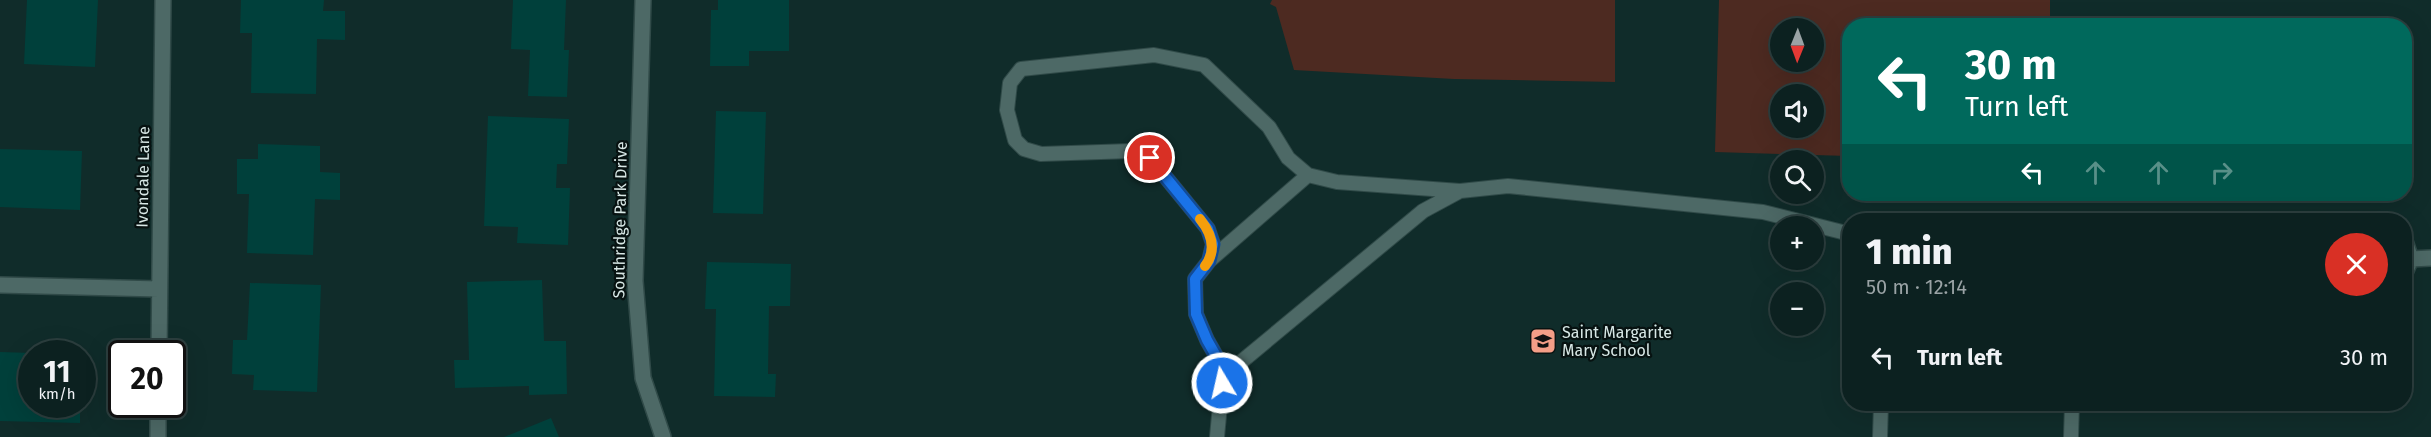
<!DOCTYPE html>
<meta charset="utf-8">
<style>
body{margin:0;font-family:"Fira Sans",sans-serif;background:#152929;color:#f1f3f6;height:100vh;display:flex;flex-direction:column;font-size:22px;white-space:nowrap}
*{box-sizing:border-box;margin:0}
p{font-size:20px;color:#9aa3a5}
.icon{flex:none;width:33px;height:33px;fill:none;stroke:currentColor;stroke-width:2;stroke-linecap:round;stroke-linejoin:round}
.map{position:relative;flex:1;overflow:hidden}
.side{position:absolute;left:1842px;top:213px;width:570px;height:198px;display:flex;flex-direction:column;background:#0c2120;border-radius:24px;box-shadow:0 6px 24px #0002,0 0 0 2px #2c3e3e}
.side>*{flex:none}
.hud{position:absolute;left:1842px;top:18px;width:570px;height:183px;border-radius:24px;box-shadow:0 6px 24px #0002,0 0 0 2px #2c3e3e;background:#00695c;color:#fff;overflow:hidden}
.needle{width:39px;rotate:181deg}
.controls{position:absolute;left:1770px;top:18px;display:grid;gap:12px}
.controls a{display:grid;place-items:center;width:54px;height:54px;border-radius:50%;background:#0c2120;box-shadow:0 6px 24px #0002,0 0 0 2px #2c3e3e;font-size:30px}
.speed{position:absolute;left:18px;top:340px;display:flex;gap:12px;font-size:30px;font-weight:700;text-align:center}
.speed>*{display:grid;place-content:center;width:78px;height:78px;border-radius:50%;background:#0c2120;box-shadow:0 6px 24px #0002,0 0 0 2px #2c3e3e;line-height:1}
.speed small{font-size:15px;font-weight:400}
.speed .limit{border:3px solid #111;border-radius:9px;background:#fff;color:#111}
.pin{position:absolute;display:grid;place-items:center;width:51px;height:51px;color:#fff;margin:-26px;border:3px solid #fff;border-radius:50%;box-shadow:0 2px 6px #0007}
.me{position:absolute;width:66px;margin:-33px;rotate:351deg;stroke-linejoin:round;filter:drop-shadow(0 0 4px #0008)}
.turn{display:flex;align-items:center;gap:21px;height:126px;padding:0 24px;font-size:27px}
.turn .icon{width:78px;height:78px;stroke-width:2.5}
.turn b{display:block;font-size:42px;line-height:51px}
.lanes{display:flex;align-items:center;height:57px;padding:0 24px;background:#0003;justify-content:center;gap:30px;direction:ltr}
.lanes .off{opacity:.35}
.round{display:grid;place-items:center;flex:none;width:63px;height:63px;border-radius:32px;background:#152929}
.head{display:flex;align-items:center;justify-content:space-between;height:102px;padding:0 24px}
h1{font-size:36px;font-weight:800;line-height:45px}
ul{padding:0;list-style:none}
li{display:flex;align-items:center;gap:18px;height:84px;padding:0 24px}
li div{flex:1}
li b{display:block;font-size:22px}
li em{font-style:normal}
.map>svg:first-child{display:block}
.green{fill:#4d2a21;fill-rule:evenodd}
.building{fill:#00403b}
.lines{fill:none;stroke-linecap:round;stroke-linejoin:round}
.lane-casing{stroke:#304a48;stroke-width:16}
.street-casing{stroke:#304a48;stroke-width:18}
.lane{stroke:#4d6966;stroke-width:14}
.street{stroke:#4d6966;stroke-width:15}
.route-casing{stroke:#114b97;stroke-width:15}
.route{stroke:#1a73e8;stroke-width:10}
.slow{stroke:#f59e0b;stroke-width:10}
.labels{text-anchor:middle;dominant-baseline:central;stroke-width:4.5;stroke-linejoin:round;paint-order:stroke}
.street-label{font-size:16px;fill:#d8e8e6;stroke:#071211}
.poi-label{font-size:16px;fill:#d8e8e6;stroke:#071211;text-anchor:start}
</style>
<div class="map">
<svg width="2431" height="437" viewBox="0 0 2431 437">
<rect width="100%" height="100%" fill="#102c2a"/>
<!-- green -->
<path class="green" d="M1272 0H1615V82L1454 79 1294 70 1276 7 1270 4Z
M1719 0H2050V25L1850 26 1849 156 1715 152ZM1780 28H1814V62H1780ZM1780 94H1814V128H1780Z"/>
<!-- building -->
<path class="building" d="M27 0H98L95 67 24 64Z
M241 0H324L323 11H345V40L317 39 316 94 251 93 252 33H240Z
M513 0H566L564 50H569L567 97 528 96 530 50 511 49Z
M718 0H789V51H749V66H710L711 10H718Z
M716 111 766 112 763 214 713 213Z
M488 116 569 119 567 164H557L556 188H570L568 245 517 243 518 227 484 226Z
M258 144 320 146V172L340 173V200L315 199 313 255 247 253 249 194H237V159H258Z
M0 149 82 151 80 210 0 207Z
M707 262 791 264 790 306H769L768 374H776L775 397 714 396 716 309H705Z
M542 280 544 341H566L567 394 529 395V386L455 388 454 360H469L467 282Z
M250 283 321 285 317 392 253 390 254 375 232 374 233 340H247Z
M0 352 32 353V405H80V423L0 421Z
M551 418 559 437H504Z"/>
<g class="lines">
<defs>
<path id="lane" d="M1209 261 1308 175
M1228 377 1207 340 1196 314 1195 279 1209 261 1213 244 1208 229 1150 158 1131 151 1041 154 1024 149 1015 140 1007 110 1010 83 1021 69 1154 55 1204 65 1269 127 1288 158 1308 175 1337 182 1460 191
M1217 437 1222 383 1241 362 1423 211 1460 191 1508 186 1763 212 1850 234
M1880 437 1881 404
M2071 437 2072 404"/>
<path id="street" d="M643 0 635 281 643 378 663 437
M2354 220H2383
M2404 238 2411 259 2404 275
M2411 259 2431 258
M0 285 159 289
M159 354 163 0
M158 437V405"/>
</defs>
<!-- lane casing -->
<use href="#lane" class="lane-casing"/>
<!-- street casing -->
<use href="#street" class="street-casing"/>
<!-- lane -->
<use href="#lane" class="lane"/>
<!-- street -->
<use href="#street" class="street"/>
</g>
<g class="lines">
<defs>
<path id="route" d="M1150 158 1208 229 1213 244 1209 261 1195 279 1196 314 1207 340 1228 377 1222 383"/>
</defs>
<!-- route casing -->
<use href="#route" class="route-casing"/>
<!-- route -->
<use href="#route" class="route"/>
<!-- slow -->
<path class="slow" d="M1200 219C1212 234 1217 250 1205 266"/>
</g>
<!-- icons -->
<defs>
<symbol id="school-square" viewBox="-11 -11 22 22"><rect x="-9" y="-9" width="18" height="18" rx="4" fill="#f49e87" stroke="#071211"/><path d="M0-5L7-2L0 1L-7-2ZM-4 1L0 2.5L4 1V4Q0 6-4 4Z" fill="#111"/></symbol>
</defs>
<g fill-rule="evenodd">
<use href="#school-square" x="1528" y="326" width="30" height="30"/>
</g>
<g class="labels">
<!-- street labels -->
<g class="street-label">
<text transform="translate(143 177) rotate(-89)">Ivondale Lane</text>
<text transform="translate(620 220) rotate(-89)">Southridge Park Drive</text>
</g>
<!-- poi labels -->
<g class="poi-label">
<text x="1562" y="332">Saint Margarite<tspan x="1562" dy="18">Mary School</tspan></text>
</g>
</g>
</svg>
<div class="controls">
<a><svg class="needle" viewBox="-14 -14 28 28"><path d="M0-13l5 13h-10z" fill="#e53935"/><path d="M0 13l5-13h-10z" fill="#9aa3a5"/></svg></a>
<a><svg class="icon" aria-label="sound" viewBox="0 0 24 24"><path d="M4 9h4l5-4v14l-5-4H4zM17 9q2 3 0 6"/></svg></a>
<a><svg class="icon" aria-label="search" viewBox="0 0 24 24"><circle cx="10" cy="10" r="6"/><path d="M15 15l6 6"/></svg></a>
<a>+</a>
<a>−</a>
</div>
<div class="speed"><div>11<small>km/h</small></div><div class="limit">20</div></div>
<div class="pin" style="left:1150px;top:158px;background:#d93025"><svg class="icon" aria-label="arrive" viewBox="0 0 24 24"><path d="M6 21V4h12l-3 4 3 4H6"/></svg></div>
<svg class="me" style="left:1222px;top:383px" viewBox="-20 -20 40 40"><circle r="17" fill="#1a73e8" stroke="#fff" stroke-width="3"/><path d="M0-11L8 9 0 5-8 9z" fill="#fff"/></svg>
<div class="hud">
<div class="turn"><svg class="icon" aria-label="left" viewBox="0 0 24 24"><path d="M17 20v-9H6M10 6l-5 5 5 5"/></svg><div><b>30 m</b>Turn left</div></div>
<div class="lanes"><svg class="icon" aria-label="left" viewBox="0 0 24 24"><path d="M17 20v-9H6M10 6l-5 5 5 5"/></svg><svg class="icon off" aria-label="ahead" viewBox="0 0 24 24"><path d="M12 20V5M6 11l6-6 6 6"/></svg><svg class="icon off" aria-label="ahead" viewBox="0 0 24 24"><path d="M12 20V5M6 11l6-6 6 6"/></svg><svg class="icon off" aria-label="right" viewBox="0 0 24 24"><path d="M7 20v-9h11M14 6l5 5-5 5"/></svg></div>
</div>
<section class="side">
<div class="head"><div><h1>1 min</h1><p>50 m · 12:14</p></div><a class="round" style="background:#d93025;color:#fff"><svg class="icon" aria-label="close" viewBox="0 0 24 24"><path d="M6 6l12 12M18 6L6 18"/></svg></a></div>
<ul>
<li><svg class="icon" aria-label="left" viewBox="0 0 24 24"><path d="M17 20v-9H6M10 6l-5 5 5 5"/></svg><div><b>Turn left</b></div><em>30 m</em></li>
</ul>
</section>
</div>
